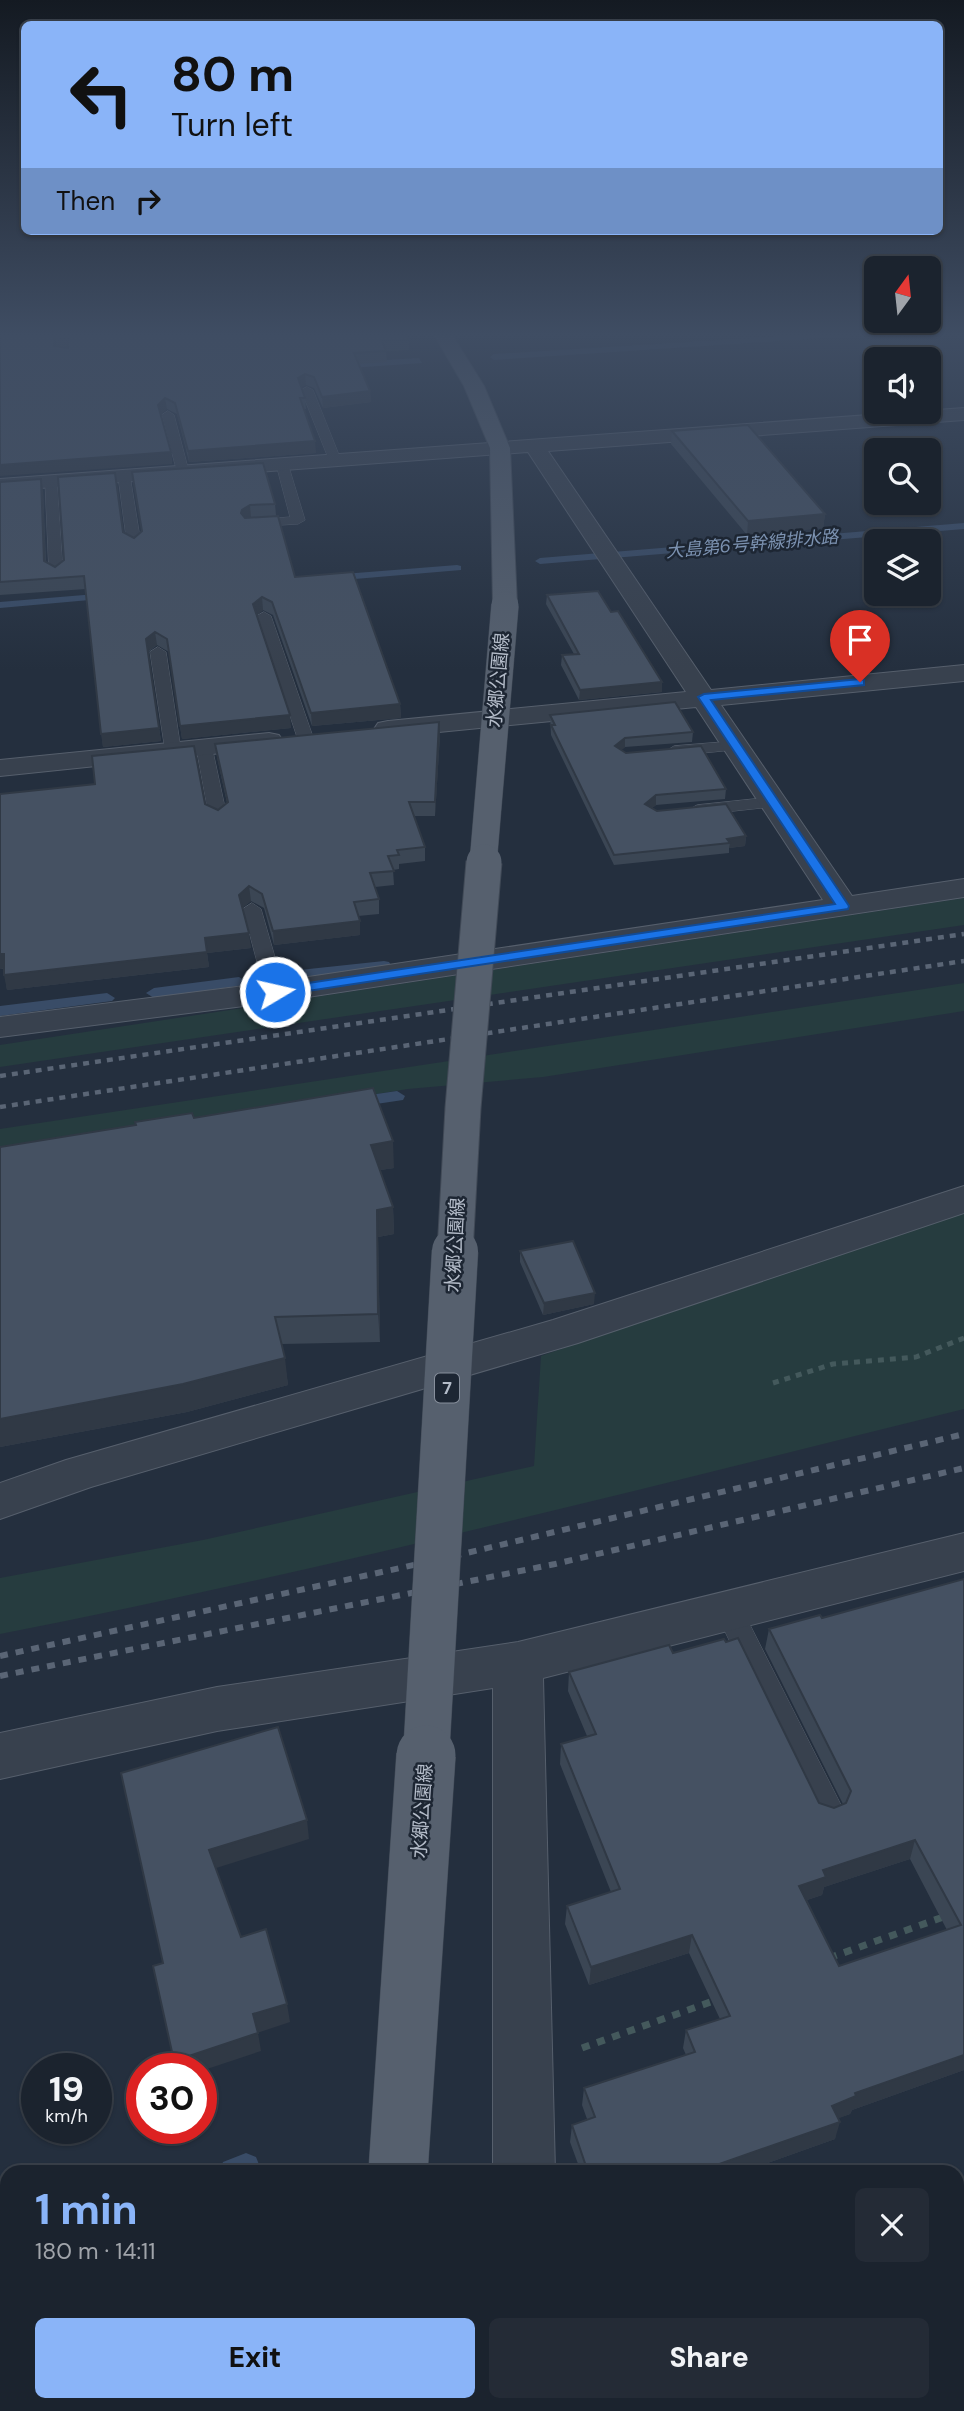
<!DOCTYPE html>
<meta charset="utf-8">
<style>
body{margin:0;font-family:"DM Sans","Noto Sans JP",sans-serif;background:#242b36;color:#f1f3f6;height:100vh;display:flex;flex-direction:column;font-size:26px;white-space:nowrap}
*{box-sizing:border-box;margin:0}
p{font-size:23px;color:#a0a4aa}
.icon{flex:none;width:38px;height:38px;fill:none;stroke:currentColor;stroke-width:2;stroke-linecap:round;stroke-linejoin:round}
.map{position:relative;flex:1;overflow:hidden}
.panel{position:absolute;left:0px;top:2165px;width:964px;height:247px;display:flex;flex-direction:column;background:#1b232e;border-radius:21px 21px 0 0;box-shadow:0 2px 5px #0004,0 0 0 2px #39404a}
.panel>*{flex:none}
.guide{position:absolute;left:21px;top:21px;width:922px;height:214px;border-radius:10px;box-shadow:0 2px 5px #0004,0 0 0 2px #39404a;background:#8ab4f8;color:#111;overflow:hidden}
.needle{width:46px;rotate:15deg}
.buttons{position:absolute;left:864px;top:256px;display:grid;gap:14px}
.buttons a{display:grid;place-items:center;width:77px;height:77px;border-radius:10px;background:#1b232e;box-shadow:0 2px 5px #0004,0 0 0 2px #39404a;font-size:35px}
.speed{position:absolute;left:21px;top:2053px;display:flex;gap:14px;font-size:35px;font-weight:700;text-align:center}
.speed>*{display:grid;place-content:center;width:91px;height:91px;border-radius:50%;background:#1b232e;box-shadow:0 2px 5px #0004,0 0 0 2px #39404a;line-height:1}
.speed small{font-size:18px;font-weight:400}
.speed .limit{border:10px solid #d22;background:#fff;color:#111}
.pin{position:absolute;display:grid;place-items:center;width:60px;height:60px;color:#fff;margin:-72px -30px;border-radius:50% 50% 50% 0;rotate:-45deg;box-shadow:0 0 7px #0007}
.pin .icon{rotate:45deg}
.me{position:absolute;width:77px;margin:-38px;rotate:81deg;stroke-linejoin:round;filter:drop-shadow(0 0 5px #0008)}
.turn{display:flex;align-items:center;gap:24px;height:147px;padding:0 35px;font-size:32px}
.turn .icon{width:91px;height:91px;stroke-width:2.5}
.turn b{display:block;font-size:49px;line-height:60px}
.then{display:flex;align-items:center;height:66px;padding:0 35px;background:#0003;gap:14px;font-size:26px}
.round{display:grid;place-items:center;flex:none;width:74px;height:74px;border-radius:10px;background:#242b36}
.headline{display:flex;align-items:center;justify-content:space-between;height:119px;padding:0 35px}
h1{font-size:42px;font-weight:800;line-height:52px;color:#8ab4f8}
.cta{display:flex;gap:14px;margin-top:auto;padding:14px 35px}
.cta a{flex:1;height:80px;border-radius:10px;background:#8ab4f8;color:#111;font-size:28px;font-weight:800;line-height:80px;text-align:center}
.cta a+a{background:#242b36;color:#f1f3f6}
.map>svg:first-child{display:block}
.green{fill:#263c3f}
.lines{fill:none;stroke-linecap:round;stroke-linejoin:round}
.stream{fill:#394c67;fill-rule:evenodd}
.service-casing{stroke:#565f6c;stroke-width:1}
.minor-casing{stroke:#565f6c;stroke-width:2}
.primary-casing{stroke:#414a57;stroke-width:2}
.path-far1{stroke:#44595c;stroke-width:5;stroke-dasharray:6 6;stroke-linecap:butt}
.path{stroke:#44595c;stroke-width:7;stroke-dasharray:8 8;stroke-linecap:butt}
.service{fill:#38414e;fill-rule:evenodd}
.minor{fill:#38414e;fill-rule:evenodd}
.primary{fill:#56606e;fill-rule:evenodd}
.rail-far1{stroke:#5a6575;stroke-width:4.5;stroke-dasharray:6 6;stroke-linecap:butt}
.rail{stroke:#5a6575;stroke-width:6;stroke-dasharray:8 8;stroke-linecap:butt}
.primary-bridge-far3-casing{stroke:#414a57;stroke-width:28;stroke-linecap:butt}
.primary-bridge-far2-casing{stroke:#414a57;stroke-width:37;stroke-linecap:butt}
.primary-bridge-far1-casing{stroke:#414a57;stroke-width:47;stroke-linecap:butt}
.primary-bridge-casing{stroke:#414a57;stroke-width:60;stroke-linecap:butt}
.primary-bridge-far3{stroke:#56606e;stroke-width:27}
.primary-bridge-far2{stroke:#56606e;stroke-width:35}
.primary-bridge-far1{stroke:#56606e;stroke-width:46}
.primary-bridge{stroke:#56606e;stroke-width:59}
.wall{fill:#3b4654;fill-rule:evenodd}
.shaded-wall{fill:#303945}
.building{fill:#455162;stroke:#303945;stroke-width:2;fill-rule:evenodd}
.route{fill:#1a73e8;stroke:#114b97;stroke-width:2}
.labels{text-anchor:middle;dominant-baseline:central;stroke-width:5;stroke-linejoin:round;paint-order:stroke}
.far-water-label{font-size:18px;font-style:italic;fill:#7c92b1;stroke:#1d2633}
.shield{fill:#1d2633;stroke:#878f9c;stroke-width:2}
.shield-label{font-size:18px;font-weight:bold;fill:#b4bcc9}
.street-label{font-size:19px;fill:#b4bcc9;stroke:#1d2633}
</style>
<div class="map">
<svg width="964" height="2411" viewBox="0 0 964 2411">
<rect width="100%" height="100%" fill="#242f3e"/>
<!-- green -->
<path class="green" d="M964 898V925L0 1067V1045Z
M964 983V1011L543 1077 408 1089 0 1153V1129Z
M964 1206V1409C644 1488 324 1571 0 1634V1578L203 1540 534 1466 541 1356Z"/>
<g class="lines">
<!-- stream -->
<path class="stream" d="M834 333H872L868 335 494 360 490 357 494 354Z
M419 358 422 363 335 369 331 366 335 363Z
M964 523V529L540 564 535 561 540 558Z
M457 565 461 566V570L331 581 326 578 331 575Z
M108 593 114 596 112 598 0 608V602Z
M384 961 389 962 391 965 389 968 290 981 282 976 290 971Z
M239 977 247 982 244 985 154 998 146 993 154 988Z
M107 993 115 998 112 1001 0 1016V1006Z
M397 1091 405 1096 403 1100 356 1107 348 1102 356 1097Z
M246 2153 256 2157 260 2167 258 2172H219L223 2162Z
M7 2241V2269L0 2272V2244Z"/>
<defs>
<path id="service" d="M57 333H67L68 357 58 355Z
M307 387 313 390 341 460 339 463H331L329 460 301 390Z
M168 411 174 415 189 472 187 475 183 476 177 472 162 415Z
M282 460 288 464 305 520 298 524 246 527 244 524 251 520 290 517 276 464Z
M124 472 130 476 141 544 134 548 127 544 118 476Z
M51 477 57 481 63 573 56 577 49 573 45 481Z
M264 612 271 616 313 737 311 740 305 742 297 737 257 616Z
M158 647 166 652 181 750 173 755 165 750 150 652Z
M736 741 742 743 744 746 742 749 674 756 666 751 674 746Z
M204 742 212 747 227 817 218 822 209 817 196 747Z
M774 797 783 802 780 806 697 815 688 810 697 805Z
M252 903 261 909 285 992 282 996H268L265 992 243 909Z
M729 1599 739 1603 839 1801 844 1811 839 1821 828 1825 817 1821 715 1611 719 1603Z"/>
<path id="minor" d="M964 408V420L548 451 711 690 964 665V681L721 705 852 896 964 879V897L275 1002 0 1037V1017L275 982 823 900 696 707 388 737 378 735 374 729 378 723 388 721 686 692 528 452 0 491V479Z
M269 733 279 735 283 741 279 747 0 776V760Z
M964 1186V1213L578 1343 91 1487 0 1519V1483L66 1460 553 1320Z
M964 1533V1571L543 1678 555 2172H493V1688L217 1731 0 1779V1733L217 1687 518 1642Z
M964 2190V2252L957 2254V2192Z
M486 2404H618L620 2411H484Z"/>
<path id="primary" d="M433 333H451L484 386 510 448 517 605 514 610 505 612 496 610 493 605 490 448 464 386Z
M349 2404H415V2411H349Z"/>
</defs>
<!-- service casing -->
<use href="#service" class="service-casing"/>
<!-- minor casing -->
<use href="#minor" class="minor-casing"/>
<!-- primary casing -->
<use href="#primary" class="primary-casing"/>
<!-- path-far1 -->
<path class="path-far1" d="M773 1383 833 1364 916 1357 964 1338"/>
<!-- path -->
<path class="path" d="M829 1958 946 1916
M582 2048 716 2000"/>
<!-- service -->
<use href="#service" class="service"/>
<!-- minor -->
<use href="#minor" class="minor"/>
<!-- primary -->
<use href="#primary" class="primary"/>
<!-- rail-far1 -->
<path class="rail-far1" d="M0 1076 964 934
M0 1107 964 961"/>
<!-- rail -->
<path class="rail" d="M0 1656 450 1557 964 1434
M0 1676 555 1564 964 1468"/>
<defs>
<path id="primary-bridge-far3" d="M483 864 505 605"/>
<path id="primary-bridge-far2" d="M455 1252 463 1108 484 862"/>
<path id="primary-bridge-far1" d="M426 1757 455 1251"/>
<path id="primary-bridge" d="M398 2172 426 1755"/>
</defs>
<!-- primary-bridge-far3 casing -->
<use href="#primary-bridge-far3" class="primary-bridge-far3-casing"/>
<!-- primary-bridge-far2 casing -->
<use href="#primary-bridge-far2" class="primary-bridge-far2-casing"/>
<!-- primary-bridge-far1 casing -->
<use href="#primary-bridge-far1" class="primary-bridge-far1-casing"/>
<!-- primary-bridge casing -->
<use href="#primary-bridge" class="primary-bridge-casing"/>
<!-- primary-bridge-far3 -->
<use href="#primary-bridge-far3" class="primary-bridge-far3"/>
<!-- primary-bridge-far2 -->
<use href="#primary-bridge-far2" class="primary-bridge-far2"/>
<!-- primary-bridge-far1 -->
<use href="#primary-bridge-far1" class="primary-bridge-far1"/>
<!-- primary-bridge -->
<use href="#primary-bridge" class="primary-bridge"/>
</g>
<!-- wall -->
<path class="wall" d="M409 340V350L386 351 387 362 358 364 370 391 371 402 323 408 314 388 306 385 301 387 305 398 306 409H304L316 453 189 462 177 414 167 409 161 414 171 452 172 464 56 346 68 348Z
M672 431 825 514 823 528 747 535 671 444Z
M132 472 275 504 276 515 295 577 400 704 401 718 312 726 273 615 263 610 257 615 291 728 182 739 169 652 157 645 148 652 161 741 103 747 86 589 0 595V482L43 490 46 562 55 567 123 532 134 538 142 532Z
M547 595 611 612 662 692 579 700 561 665 562 655 574 654 546 604Z
M550 715 693 732 692 742 625 747 621 750 626 753 726 789 725 799 656 805 652 808 657 811 746 836 745 846 729 848V853L614 865 551 735Z
M440 735 435 816H414L425 847V861L399 864V869L393 870 394 885 375 887 379 899V914L358 916 360 935 274 945 264 908 251 901 242 908 251 948 207 953 209 967 7 990 4 969H0L205 804 218 810 227 803 217 757 215 744Z
M194 1118 394 1168 380 1170 393 1207 394 1234 378 1237 380 1342 282 1344 288 1385 187 1412 0 1447V1147Z
M520 1251 594 1304 543 1315 520 1262Z
M964 1579V2070L852 2110 850 2114 838 2118 835 2139 742 2172H581L570 2142 572 2125 587 2119 582 2105 584 2088 686 2055 683 2048 686 2030 720 2019 689 1953 589 1985 565 1924 567 1906 611 1892 560 1764 561 1744 587 1736 568 1691 569 1672 673 1653 819 1803 834 1808 843 1804 765 1649 769 1629 822 1618ZM910 1859 947 1930 839 1966 807 1900 822 1895 824 1887Z
M832 2404H957L964 2411H830Z"/>
<!-- shaded-wall -->
<path class="shaded-wall" d="M305 374 306 385 299 389 298 378Z
M370 391 371 402 323 408 322 397Z
M165 398 167 409 159 416 158 405Z
M315 441 316 453 189 462 188 451Z
M171 452 172 464 0 476V465Z
M41 479 43 490 46 573 44 561Z
M250 505 251 517 243 522 241 513 242 510Z
M825 514 823 528 747 535 748 521Z
M262 597 263 610 255 617 253 604Z
M155 632 157 645 147 652 146 639Z
M662 682V692L579 700 580 690Z
M400 704 401 718 312 726 311 713Z
M290 715 291 728 182 739 180 726Z
M439 722 440 735 435 816V802Z
M159 728 161 741 103 747 101 734Z
M625 738V747L615 756V746Z
M656 795V805L645 814V804Z
M746 836 745 846 729 848 730 843 727 839Z
M249 886 251 901 240 910 239 895Z
M360 921V935L274 945 273 931Z
M249 933 251 948 207 953 209 967 7 990 4 975 205 938Z
M0 954H4L7 968 0 969Z
M393 1141 394 1168 373 1171 371 1145Z
M393 1207 394 1234 378 1237 380 1342 378 1314 377 1210Z
M595 1293 594 1304 543 1315 544 1303Z
M285 1358 288 1385 187 1412 0 1447V1419Z
M307 1820 309 1839 213 1869 209 1850Z
M915 1840 910 1859 824 1887 822 1895 795 1904 799 1886 823 1870Z
M692 1935 689 1953 589 1985 591 1967Z
M287 2004 290 2022 257 2033 253 2014Z
M258 2033 261 2051 201 2071V2068H176L174 2061Z
M964 2055V2070L852 2110 850 2114 826 2123 832 2106 855 2093Z
M840 2122 835 2139 742 2172H717L719 2164Z
M227 2404H233V2411H227Z"/>
<!-- building -->
<path class="building" d="M0 333H54V346L68 348V333H405L409 340 382 341 386 351 354 353 370 391 322 397 314 377 305 374 298 378 305 398H300L315 441 188 451 175 403 165 398 158 405 171 452 0 465Z
M748 425 825 514 748 521 672 431Z
M263 463 275 504 250 505 242 510 241 513 245 518 278 516 295 577 353 572 400 704 311 713 272 602 262 597 253 604 290 715 180 726 167 639 155 632 146 639 159 728 101 734 84 576 0 582V482L41 479 44 561 55 567 64 560 58 477 115 473 123 532 134 538 142 531 132 472Z
M598 591 611 612 618 611 662 682 580 690 562 655 579 654 547 595Z
M675 702 693 732 625 738 615 746 626 753 701 746 726 789 656 795 645 804 657 811 726 804 746 836 727 839 730 843 614 855 551 725H555L550 715Z
M439 722 435 802H409L425 847 397 850 399 855 388 856 394 871 370 873 379 899 354 902 360 921 273 931 262 894 249 886 239 895 249 933 205 938 207 952 4 975V954H0V794L95 784 92 756 194 746 205 804 218 810 228 802 215 744Z
M373 1088 393 1141 371 1145 393 1207 377 1210 378 1314 275 1317 285 1358 183 1384 0 1419V1147L136 1125 135 1122 192 1113 194 1118Z
M573 1241 595 1293 544 1303 520 1251Z
M964 1579V2055L855 2093 856 2096 832 2106 840 2122 719 2164 722 2172H588L572 2125 595 2117 584 2088 695 2052 686 2030 730 2016 692 1935 591 1967 567 1906 620 1889 561 1744 596 1734 569 1672 669 1645 673 1653 724 1639 726 1642 738 1638 819 1803 834 1808 846 1803 851 1791 769 1629 820 1615 822 1618ZM915 1840 961 1925 839 1966 799 1886 826 1877 823 1870Z
M278 1727 307 1820 209 1850 241 1937 266 1929 287 2004 253 2014 258 2033 174 2061 153 1966 163 1963 121 1773Z
M248 2168 249 2172H237Z
M7 2306V2404H227V2411H0V2309Z
M964 2343V2411H841L838 2404H957V2346Z"/>
<!-- sky -->
<linearGradient id="sky" x2="0" y2="1"><stop stop-color="#141a22"/><stop offset="0.5" stop-color="#3f4d63"/><stop offset="1" stop-color="#3f4d63" stop-opacity="0"/></linearGradient>
<rect width="964" height="670" fill="url(#sky)"/>
<!-- route -->
<path class="route" d="M860 679 864 680V685L711 700 849 906 848 909 275 996 268 992 275 988 835 904 698 697 704 694Z"/>
<g class="labels">
<!-- far-water labels -->
<g class="far-water-label">
<text transform="translate(752 544) rotate(-5)">大島第6号幹線排水路</text>
</g>
<!-- shield labels -->
<rect class="shield" x="435" y="1373.5" width="24" height="29" rx="5"/>
<g class="shield-label">
<text x="447" y="1388">7</text>
</g>
<!-- street labels -->
<g class="street-label">
<text transform="translate(498 680) rotate(-85)">水郷公園線</text>
<text transform="translate(455 1245) rotate(-87)">水郷公園線</text>
<text transform="translate(422 1811) rotate(-86)">水郷公園線</text>
</g>
</g>
</svg>
<div class="buttons">
<a><svg class="needle" viewBox="-14 -14 28 28"><path d="M0-13l5 13h-10z" fill="#e53935"/><path d="M0 13l5-13h-10z" fill="#a0a4aa"/></svg></a>
<a><svg class="icon" aria-label="sound" viewBox="0 0 24 24"><path d="M4 9h4l5-4v14l-5-4H4zM17 9q2 3 0 6"/></svg></a>
<a><svg class="icon" aria-label="search" viewBox="0 0 24 24"><circle cx="10" cy="10" r="6"/><path d="M15 15l6 6"/></svg></a>
<a><svg class="icon" aria-label="layers" viewBox="0 0 24 24"><path d="M12 4l9 5-9 5-9-5zM3 14l9 5 9-5"/></svg></a>
</div>
<div class="speed"><div>19<small>km/h</small></div><div class="limit">30</div></div>
<div class="pin" style="left:860px;top:682px;background:#d93025"><svg class="icon" aria-label="arrive" viewBox="0 0 24 24"><path d="M6 21V4h12l-3 4 3 4H6"/></svg></div>
<svg class="me" style="left:275px;top:992px" viewBox="-20 -20 40 40"><circle r="17" fill="#1a73e8" stroke="#fff" stroke-width="3"/><path d="M0-11L8 9 0 5-8 9z" fill="#fff"/></svg>
<div class="guide">
<div class="turn"><svg class="icon" aria-label="left" viewBox="0 0 24 24"><path d="M17 20v-9H6M10 6l-5 5 5 5"/></svg><div><b>80 m</b>Turn left</div></div>
<div class="then">Then<svg class="icon" aria-label="right" viewBox="0 0 24 24"><path d="M7 20v-9h11M14 6l5 5-5 5"/></svg></div>
</div>
<section class="panel">
<div class="headline"><div><h1>1 min</h1><p>180 m · 14:11</p></div><a class="round"><svg class="icon" aria-label="close" viewBox="0 0 24 24"><path d="M6 6l12 12M18 6L6 18"/></svg></a></div>
<div class="cta"><a>Exit</a><a>Share</a></div>
</section>
</div>
